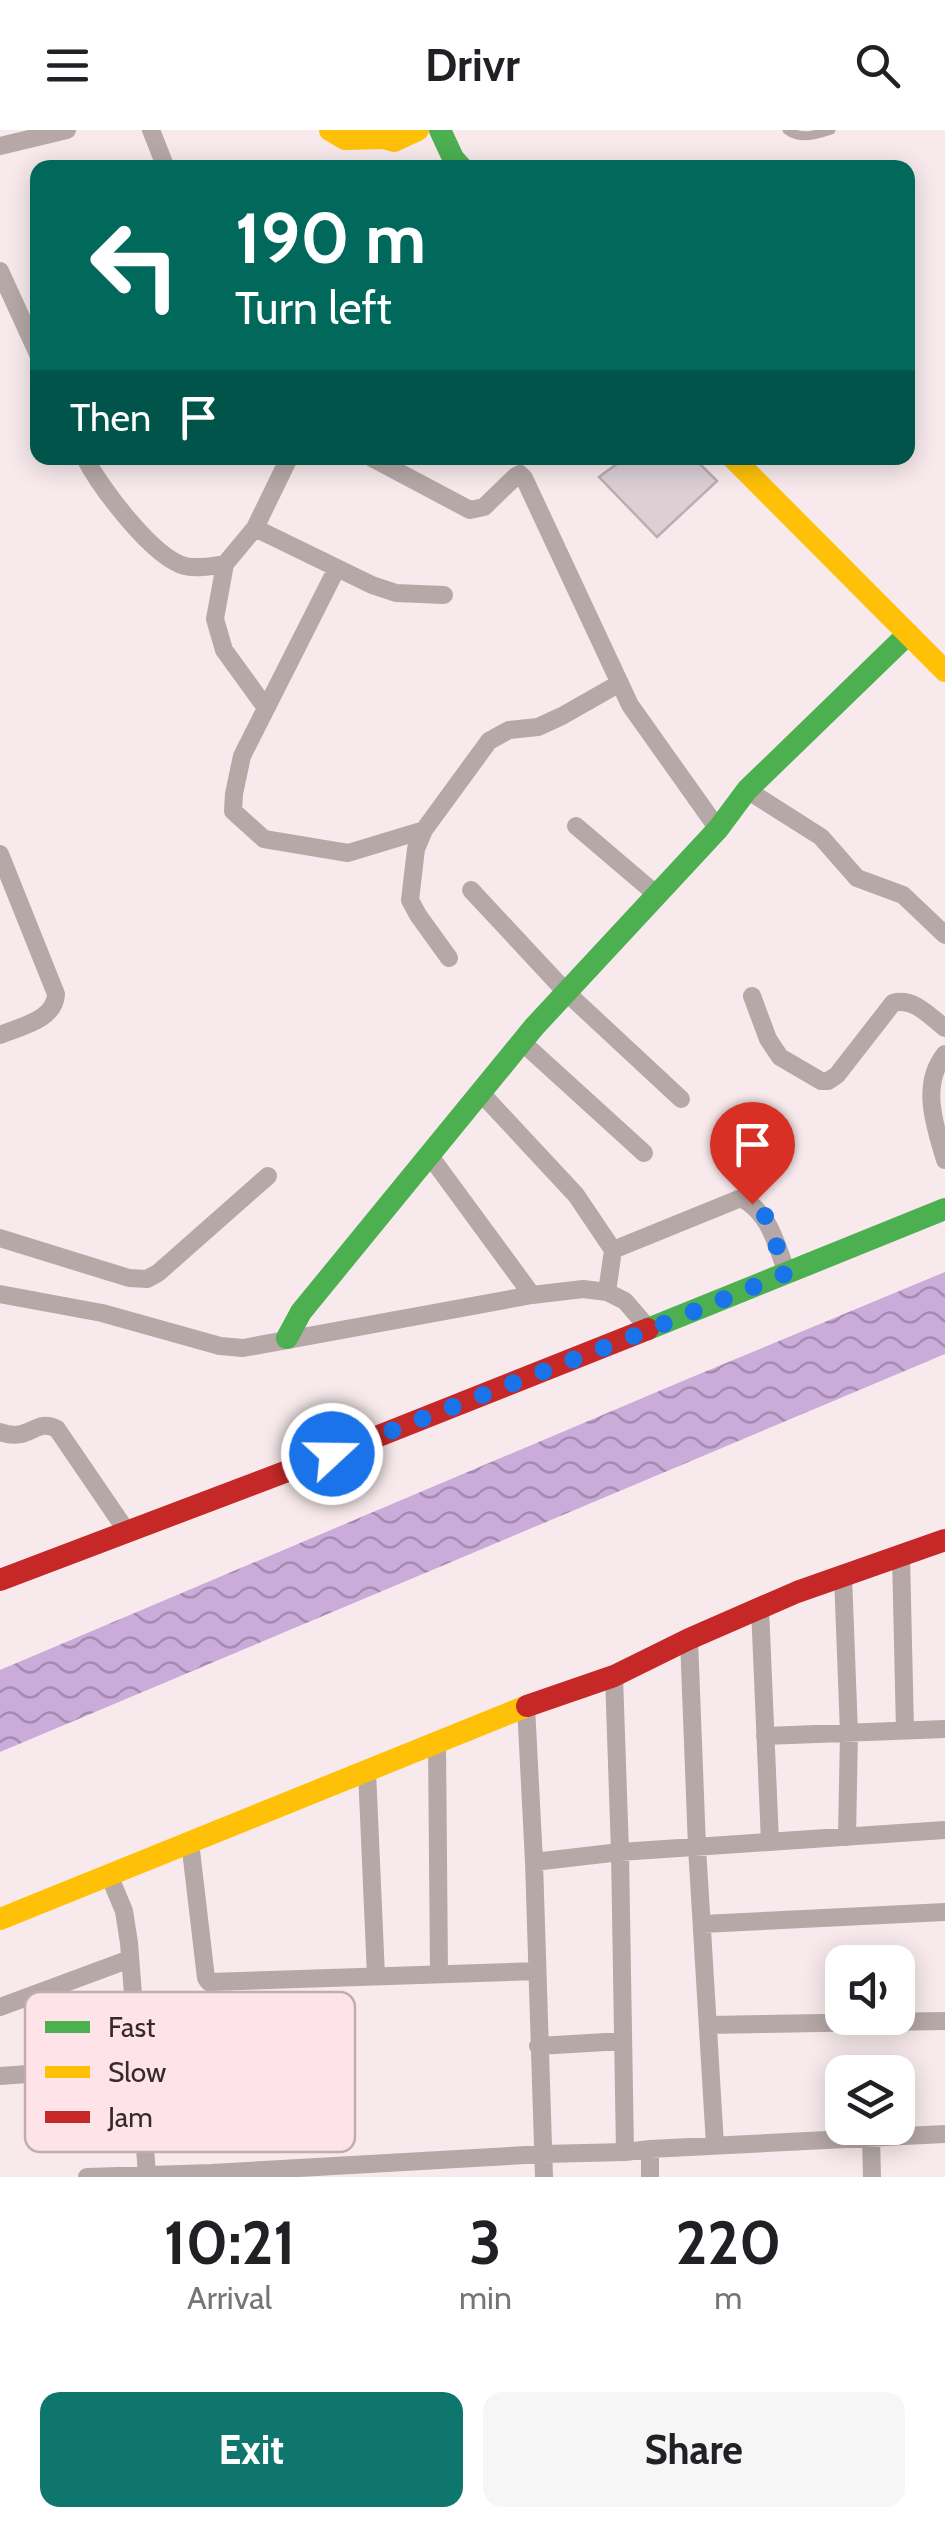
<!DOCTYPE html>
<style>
body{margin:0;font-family:Cabin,sans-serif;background:#f6f6f6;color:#202124;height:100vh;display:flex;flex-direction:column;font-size:38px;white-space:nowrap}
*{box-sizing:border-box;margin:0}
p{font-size:32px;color:#757577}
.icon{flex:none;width:55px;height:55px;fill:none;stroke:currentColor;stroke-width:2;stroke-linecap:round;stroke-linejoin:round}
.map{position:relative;height:2047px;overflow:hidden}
.details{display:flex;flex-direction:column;background:#fff;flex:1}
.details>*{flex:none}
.banner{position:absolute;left:30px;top:30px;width:885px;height:305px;border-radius:20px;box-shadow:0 5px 25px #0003;background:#00695c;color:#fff;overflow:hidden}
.tools{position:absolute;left:825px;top:1815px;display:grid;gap:20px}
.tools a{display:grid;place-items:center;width:90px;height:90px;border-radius:20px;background:#fff;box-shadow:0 5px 25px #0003;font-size:50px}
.pin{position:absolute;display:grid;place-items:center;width:85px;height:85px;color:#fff;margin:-102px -42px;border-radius:50% 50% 50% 0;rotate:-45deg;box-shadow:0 0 10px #0007}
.pin .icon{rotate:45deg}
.me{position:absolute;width:110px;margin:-55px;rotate:69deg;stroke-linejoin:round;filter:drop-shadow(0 0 8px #0008)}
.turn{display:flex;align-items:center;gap:35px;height:210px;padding:0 40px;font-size:45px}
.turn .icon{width:130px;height:130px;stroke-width:2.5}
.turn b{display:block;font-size:70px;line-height:85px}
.then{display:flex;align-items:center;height:95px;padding:0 40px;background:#0003;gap:20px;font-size:38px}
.eta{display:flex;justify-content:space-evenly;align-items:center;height:170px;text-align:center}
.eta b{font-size:60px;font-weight:800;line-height:70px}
.button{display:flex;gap:20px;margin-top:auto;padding:20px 40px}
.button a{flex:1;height:115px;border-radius:20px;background:#0f766e;color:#fff;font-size:40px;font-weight:800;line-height:115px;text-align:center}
.button a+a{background:#f6f6f6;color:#202124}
header{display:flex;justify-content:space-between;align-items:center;height:130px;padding:0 40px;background:#fff;font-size:45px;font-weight:800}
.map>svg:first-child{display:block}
.water{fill:url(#water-waves)}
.building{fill:#dcd0d5;stroke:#b9aeb2;stroke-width:2.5}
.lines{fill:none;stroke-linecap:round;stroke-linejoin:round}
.lane{stroke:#b5a8a6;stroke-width:9}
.street{stroke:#b5a8a6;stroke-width:18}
.fast{stroke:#4caf50;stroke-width:22}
.slow{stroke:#ffc107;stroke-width:22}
.jam{stroke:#c62828;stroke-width:22}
.route{stroke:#1a73e8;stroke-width:18;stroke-dasharray:0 32.4}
.key{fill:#fee4e9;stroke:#c2acb0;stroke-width:2.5}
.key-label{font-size:28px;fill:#35292c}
</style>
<header><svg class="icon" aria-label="menu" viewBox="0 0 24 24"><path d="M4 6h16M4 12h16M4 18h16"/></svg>Drivr<svg class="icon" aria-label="search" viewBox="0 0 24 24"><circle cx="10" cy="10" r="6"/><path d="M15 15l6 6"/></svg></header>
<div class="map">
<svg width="945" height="2047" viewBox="0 0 945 2047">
<defs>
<pattern id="water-waves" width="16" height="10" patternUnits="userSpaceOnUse" patternTransform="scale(2.5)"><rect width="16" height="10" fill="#cbabd9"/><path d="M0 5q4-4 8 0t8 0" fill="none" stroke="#a68bb0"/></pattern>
</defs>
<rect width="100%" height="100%" fill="#f8eaec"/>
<!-- water -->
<path class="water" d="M945 1142V1224L0 1622V1540L685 1250Z"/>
<!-- building -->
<path class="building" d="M625 328H694L717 351 657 407 599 347Z"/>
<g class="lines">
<!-- lane -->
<path class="lane" d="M787 0C801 10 816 5 831 0"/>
<!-- street -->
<path class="street" d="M151 0 166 38
M0 16 67 0
M0 141 38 224
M85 328C100 357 153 428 185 436 198 439 212 436 225 434
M372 328 470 380 484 377 516 346 520 344 524 348 630 575 718 699
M255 398 372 455 396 463 444 465
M337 438 242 626 234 664 233 681 264 709 348 723 424 700
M266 578 224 520 215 489 225 434 255 398 289 328
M747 660 821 707 857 748 903 765 945 805
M576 696 657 765
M0 724 56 864C55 890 21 896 0 905
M471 760 566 862 681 969
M449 828 418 785 410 770 416 719 424 700 489 611 509 600 538 597 562 586 620 553
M752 866 768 909 780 927 821 951H828L837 945 893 873C914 867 929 886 945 898
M522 912 644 1023
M945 924C920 955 935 996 945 1030
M481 963 576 1065 613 1120 607 1162
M430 1026 532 1165
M0 1108 129 1148 147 1149 158 1143 268 1046
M613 1120 741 1068C770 1083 776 1114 787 1143
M0 1164 102 1183 220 1216 243 1218 532 1165 583 1159 607 1162 625 1171 649 1199
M0 1302C30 1313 35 1287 57 1299L128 1403
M901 1426 905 1600
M843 1446 849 1603 847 1707
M760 1478 770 1712
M689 1509 697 1717 715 2015
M614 1546 620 1722 625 2022
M526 1576 534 1732 544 2047
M765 1606 945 1599
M437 1612 439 1843
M367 1641 376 1846
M190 1712 206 1848 209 1852 537 1841
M534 1732 620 1722 945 1700
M109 1745 124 1781 129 1813 147 2044
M702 1794 945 1782
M0 1877 130 1829
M708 1895 945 1891
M538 1916 623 1911
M0 1946 138 1936
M871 2008 872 2047
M650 2019V2047
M87 2047 212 2043 544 2024 625 2022 650 2019 945 2004"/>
<!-- fast -->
<path class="fast" d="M440 0 453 28 462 38
M648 1199 945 1079
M287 1208 301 1182 534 897 718 699 747 660 908 504"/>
<!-- slow -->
<path class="slow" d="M330 0 345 9 383 8 394 11 418 0
M733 328 945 541
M0 1789 527 1576"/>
<!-- jam -->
<path class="jam" d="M0 1450 356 1315 648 1199
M527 1576 614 1546 689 1509 797 1462 945 1410"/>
</g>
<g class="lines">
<!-- route -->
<path class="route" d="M332 1324 644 1202 787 1143 765 1086 752 1074"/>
</g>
<!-- legend -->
<rect x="25" y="1862" width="330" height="160" rx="15" class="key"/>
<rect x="45" y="1891" width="45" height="12" fill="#4caf50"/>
<rect x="45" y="1936" width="45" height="12" fill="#ffc107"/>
<rect x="45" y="1981" width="45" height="12" fill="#c62828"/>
<g class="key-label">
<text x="108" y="1907">Fast</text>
<text x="108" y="1952">Slow</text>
<text x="108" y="1997">Jam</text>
</g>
</svg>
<div class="tools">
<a><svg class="icon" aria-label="sound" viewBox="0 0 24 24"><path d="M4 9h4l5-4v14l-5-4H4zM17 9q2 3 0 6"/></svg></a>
<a><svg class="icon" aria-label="layers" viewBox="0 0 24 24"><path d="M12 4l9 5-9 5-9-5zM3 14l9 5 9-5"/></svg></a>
</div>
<div class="pin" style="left:752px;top:1074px;background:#d93025"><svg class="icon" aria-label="arrive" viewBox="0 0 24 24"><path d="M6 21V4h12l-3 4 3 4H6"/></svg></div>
<svg class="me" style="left:332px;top:1324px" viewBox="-20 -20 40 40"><circle r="17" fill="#1a73e8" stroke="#fff" stroke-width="3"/><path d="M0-11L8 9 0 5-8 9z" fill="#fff"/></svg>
<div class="banner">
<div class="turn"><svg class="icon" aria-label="left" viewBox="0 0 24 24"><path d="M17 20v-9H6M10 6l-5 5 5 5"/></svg><div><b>190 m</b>Turn left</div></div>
<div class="then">Then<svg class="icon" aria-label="arrive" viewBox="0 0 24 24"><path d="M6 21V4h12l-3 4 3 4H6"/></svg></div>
</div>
</div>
<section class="details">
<div class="eta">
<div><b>10:21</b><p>Arrival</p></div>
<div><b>3</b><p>min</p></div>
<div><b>220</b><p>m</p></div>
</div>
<div class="button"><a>Exit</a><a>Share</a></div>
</section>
